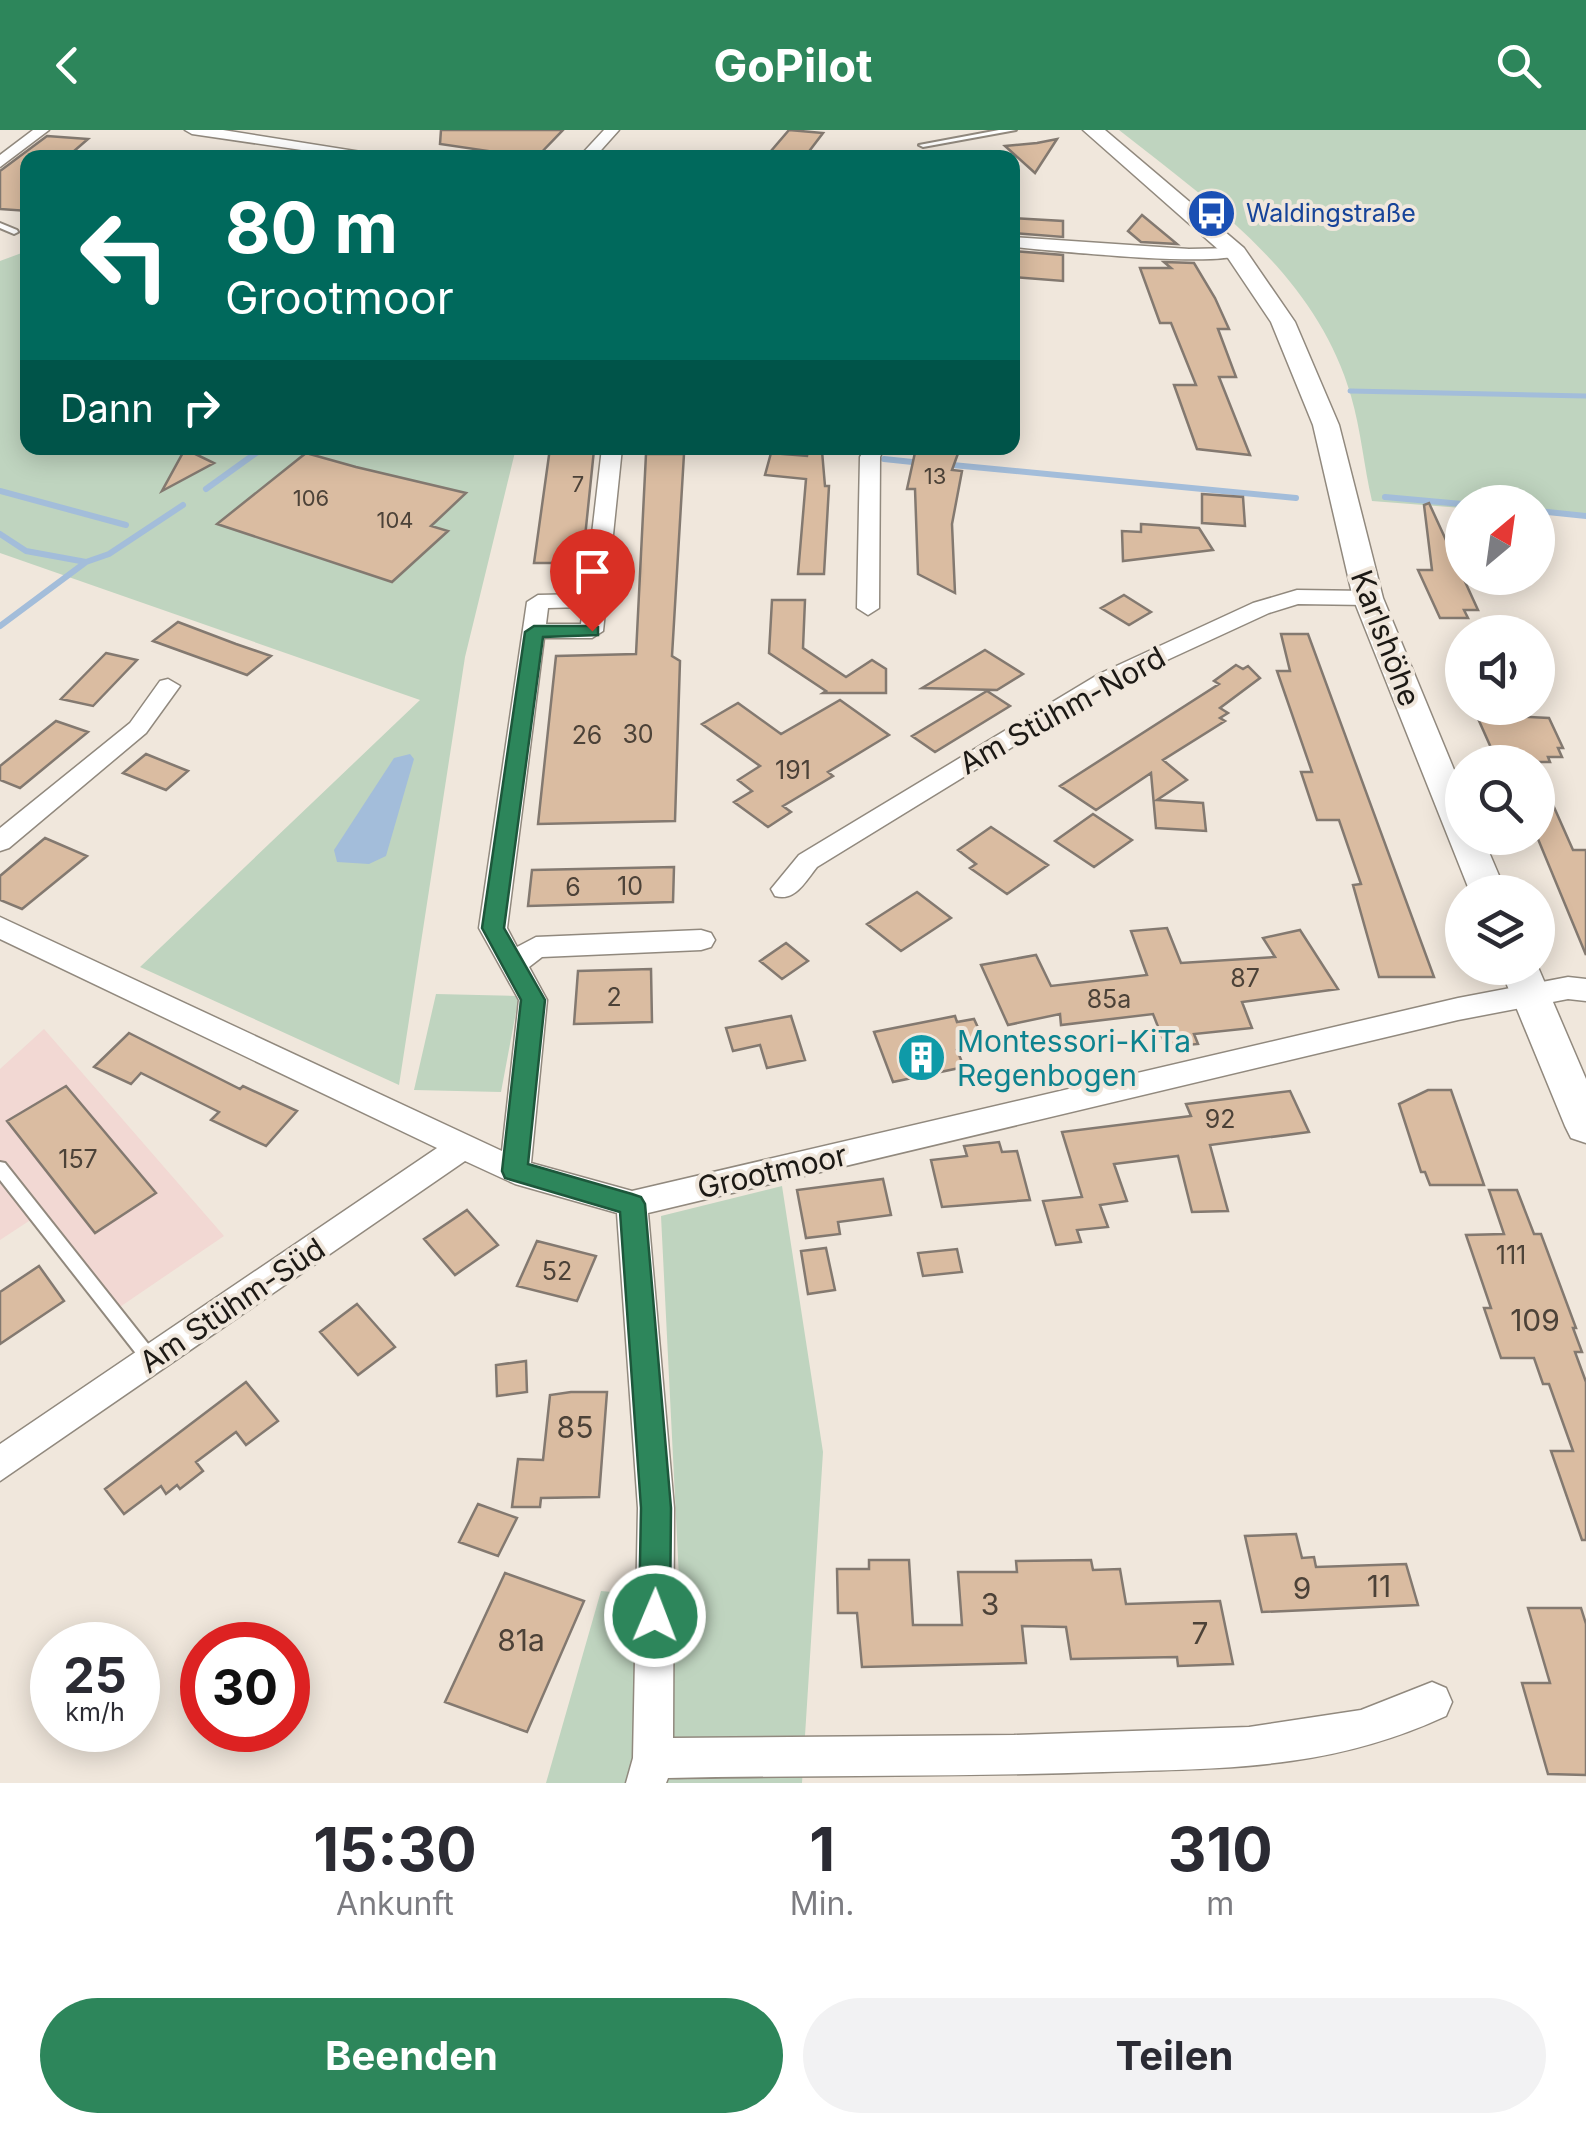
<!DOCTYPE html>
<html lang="de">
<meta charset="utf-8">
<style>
body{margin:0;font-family:Inter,sans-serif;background:#f2f2f3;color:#2b2b33;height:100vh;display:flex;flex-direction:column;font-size:38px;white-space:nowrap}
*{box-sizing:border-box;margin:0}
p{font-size:32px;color:#7c7c81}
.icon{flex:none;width:55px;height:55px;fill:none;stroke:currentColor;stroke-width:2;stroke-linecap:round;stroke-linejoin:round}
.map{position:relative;height:1653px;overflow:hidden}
.details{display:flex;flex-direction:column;background:#fff;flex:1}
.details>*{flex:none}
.guide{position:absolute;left:20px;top:20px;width:1000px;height:305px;border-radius:20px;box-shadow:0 5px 25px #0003;background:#00695c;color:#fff;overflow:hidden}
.needle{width:65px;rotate:29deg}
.fabs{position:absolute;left:1445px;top:355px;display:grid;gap:20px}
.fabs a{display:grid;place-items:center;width:110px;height:110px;border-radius:50%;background:#fff;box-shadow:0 5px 25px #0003;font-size:50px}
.speed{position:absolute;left:30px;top:1492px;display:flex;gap:20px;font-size:50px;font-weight:700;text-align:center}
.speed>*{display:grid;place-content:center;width:130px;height:130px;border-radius:50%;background:#fff;box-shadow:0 5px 25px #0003;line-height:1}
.speed small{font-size:25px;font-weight:400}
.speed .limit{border:15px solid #d22;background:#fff;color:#111}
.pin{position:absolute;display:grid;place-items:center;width:85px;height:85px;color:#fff;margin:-102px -42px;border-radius:50% 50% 50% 0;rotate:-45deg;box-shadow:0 0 10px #0007}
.pin .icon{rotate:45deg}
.me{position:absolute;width:110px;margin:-55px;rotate:1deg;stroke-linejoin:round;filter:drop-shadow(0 0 8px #0008)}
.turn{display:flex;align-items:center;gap:35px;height:210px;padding:0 40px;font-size:45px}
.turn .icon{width:130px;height:130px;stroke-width:2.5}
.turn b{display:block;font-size:70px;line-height:85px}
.then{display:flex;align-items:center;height:95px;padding:0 40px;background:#0003;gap:20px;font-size:38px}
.eta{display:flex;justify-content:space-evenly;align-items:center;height:170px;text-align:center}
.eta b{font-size:60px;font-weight:700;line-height:70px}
.action{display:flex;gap:20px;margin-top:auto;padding:20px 40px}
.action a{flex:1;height:115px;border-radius:60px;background:#2d865b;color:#fff;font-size:40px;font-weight:700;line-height:115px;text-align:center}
.action a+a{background:#f2f2f3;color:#2b2b33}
header{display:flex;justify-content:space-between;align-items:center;height:130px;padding:0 40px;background:#2d865b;color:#fff;font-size:45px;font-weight:700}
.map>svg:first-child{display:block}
.commercial{fill:#f2d8d3}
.green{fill:#bfd4bf}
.water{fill:#a3bdda}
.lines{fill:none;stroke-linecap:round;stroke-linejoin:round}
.stream-far1{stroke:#a3bdda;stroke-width:5}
.stream{stroke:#a3bdda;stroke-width:6}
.building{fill:#dabca1;stroke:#837970;stroke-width:2.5}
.service-casing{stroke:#91897e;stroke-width:4}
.minor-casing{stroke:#91897e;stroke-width:3}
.secondary-casing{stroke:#91897e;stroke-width:3}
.service{fill:#fff;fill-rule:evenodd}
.minor{fill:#fff;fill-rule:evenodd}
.secondary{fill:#fff;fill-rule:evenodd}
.route{fill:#2d865b;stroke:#1d573b;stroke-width:2.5}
.labels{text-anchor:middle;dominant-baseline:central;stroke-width:8;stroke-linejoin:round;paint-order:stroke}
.far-number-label{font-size:22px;fill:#4c4238}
.far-transit-label{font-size:25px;fill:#164399;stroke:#f0e7dc;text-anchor:start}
.number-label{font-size:25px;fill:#4c4238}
.street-label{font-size:30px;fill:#1c1915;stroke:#f0e7dc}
.culture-label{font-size:30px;fill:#0d838f;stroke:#f0e7dc;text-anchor:start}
.near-number-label{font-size:30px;fill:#4c4238}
</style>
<header><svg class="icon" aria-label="back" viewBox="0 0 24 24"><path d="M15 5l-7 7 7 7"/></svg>GoPilot<svg class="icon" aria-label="search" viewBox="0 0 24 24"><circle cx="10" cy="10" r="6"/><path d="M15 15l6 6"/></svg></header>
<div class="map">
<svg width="1586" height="1653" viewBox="0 0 1586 1653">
<rect width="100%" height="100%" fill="#f0e7dc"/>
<!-- commercial -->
<path class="commercial" d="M44 899 224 1106 108 1185 32 1089 0 1110V939Z"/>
<!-- green -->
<path class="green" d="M1119 0H1586V387L1538 384V372H1462V378L1372 371C1364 337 1361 300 1351 266 1316 145 1213 74 1119 0Z
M27 121 28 318H516L465 527 399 955 140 837 420 570 0 423V131Z
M436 864 519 866 501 962 414 960Z
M782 1056 823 1322 802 1653H546L601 1461 680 1468 661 1086Z"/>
<!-- water -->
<path class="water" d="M410 624 414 629 386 726 369 734 337 732 334 720 394 628Z"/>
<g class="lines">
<!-- stream-far1 -->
<path class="stream-far1" d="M1350 261 1586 266"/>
<!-- stream -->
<path class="stream" d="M884 329 922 333
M942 334 1296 368
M206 359 263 318
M0 361 126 395
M1385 367 1462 374
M1538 381 1586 386
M0 404 26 421 86 432
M0 496 86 432 109 424 183 375"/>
</g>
<!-- building -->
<path class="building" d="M441 0H563L536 28 440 14Z
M789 0 823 3 804 28H765Z
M47 6 88 9 66 28H28V81L0 79V41Z
M1057 9 1035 43 1005 16 1037 13Z
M1142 85 1177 114 1141 112 1128 101Z
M1012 88 1063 91V107L1012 103Z
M1012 121 1063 125V151L1012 147Z
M1164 132 1194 133 1215 168 1229 199H1218L1236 247H1219L1250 325 1197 319 1174 255H1196L1171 193H1160L1140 138H1171Z
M550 318 594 320 581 446 553 447 554 433H534Z
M916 318H960L952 340 962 341 952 394 955 463 918 444 915 359H907Z
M185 319 214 333 162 361Z
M808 321H822L825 356H829L824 444H798L806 349 765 345 771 323 807 326Z
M306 323 356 337 466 363 431 396 448 401 392 452 217 394Z
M646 324H684L672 526 680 531 675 691 538 694 556 526 636 524Z
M1202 364 1243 367 1245 396 1202 393Z
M1429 373 1478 480H1464L1468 488H1440L1418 440H1432L1424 375Z
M1141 394 1199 398 1213 420 1123 431 1122 401 1141 402Z
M1124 465 1151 482 1129 495 1101 478Z
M772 470H805L803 518 846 547 872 530 886 539V563H823L826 561 769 523Z
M178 492 236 514 271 526 247 545 153 511Z
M1281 504H1308L1434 847H1379L1353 755 1361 754 1339 690H1317L1301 642H1312L1277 541H1290Z
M985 520 1023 544 997 560 922 558Z
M106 523 137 530 93 576 61 569Z
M1236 535 1243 539 1248 536 1260 548 1220 578 1228 583 1220 588 1225 591 1163 630 1187 650 1157 670 1203 673 1206 701 1156 698 1151 643 1096 680 1060 656 1219 554 1214 551Z
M987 561 1010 576 935 622 912 606Z
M840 570 889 605 828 642 833 646 783 676 791 682 768 697 734 672 752 661 738 650 760 636 702 594 738 573 781 604Z
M1476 584 1549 588 1563 618H1558L1562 627H1548L1550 632H1506L1501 620H1492Z
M56 591 88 602 20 658 0 650V636Z
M146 624 188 641 166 660 123 643Z
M1538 641 1573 720H1586V825L1538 709Z
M1093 684 1132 710 1094 737 1055 711Z
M991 697 1048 735 1007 764 970 738 976 734 958 720Z
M45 708 87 726 22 779 0 770V746Z
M674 737 673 772 528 776 532 740Z
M917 762 951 788 901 821 867 794Z
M1167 798 1181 833 1275 827 1263 808 1300 800 1338 859 1242 872 1252 898 1194 904 1198 914 1166 917 1153 884 1061 895 1060 884 1008 895 981 835 1036 825 1051 856 1147 845 1131 801Z
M786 813 808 831 782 849 760 831Z
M651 839 652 892 574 894 578 841Z
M791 886 805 930 767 938 760 915 733 921 726 898Z
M955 886 957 892 974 889 986 915 957 920 964 937 893 952 874 902Z
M129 903 240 959 243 956 297 981 266 1016 211 990 219 982 141 943 131 954 94 937Z
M66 956 156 1063 95 1103 7 991Z
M1428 960H1451L1484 1055H1430L1425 1042H1421L1399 974Z
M1290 961 1309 1002 1210 1015 1228 1081 1192 1082 1178 1026 1114 1034 1127 1071 1100 1075 1108 1097 1077 1100 1081 1112 1056 1115 1043 1071 1082 1067 1062 1002 1191 986 1186 974Z
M999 1012 1002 1022 1017 1021 1030 1070 942 1077 931 1030 967 1026 964 1016Z
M883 1049 891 1085 838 1092 840 1104 806 1108 797 1060Z
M1489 1060H1517L1534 1104H1541L1576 1198H1573L1582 1222H1575L1586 1252V1410H1582L1551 1321H1573L1549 1254H1543L1534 1228H1501L1484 1178H1491L1466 1105 1504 1104Z
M467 1080 498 1115 455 1145 424 1109Z
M537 1111 596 1126 577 1171 517 1156Z
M826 1118 835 1160 808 1164 801 1121Z
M957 1119 962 1142 923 1146 918 1123Z
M39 1136 64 1171 0 1214V1162Z
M357 1174 395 1217 358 1245 320 1202Z
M526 1231 527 1262 497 1266 496 1235Z
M246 1252 278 1291 246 1315 236 1302 196 1332 203 1341 180 1359 177 1355 166 1364 161 1356 124 1384 105 1359Z
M571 1262H607L599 1367 541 1368 540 1377H512L518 1329 543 1330 550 1265Z
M478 1374 517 1388 498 1426 459 1412Z
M1296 1404 1302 1428 1314 1427 1316 1437 1406 1434 1418 1475 1262 1482 1245 1406Z
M869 1430H909L913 1495H962L958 1442H1017L1016 1431 1091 1430 1093 1440 1120 1439 1126 1474 1220 1471 1233 1534 1178 1536 1177 1527 1071 1529 1066 1497 1022 1496 1026 1533 862 1537 857 1483H838L837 1439H869Z
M505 1443 584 1471 527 1602 445 1572Z
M1528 1478H1581L1586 1494V1645L1548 1644 1522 1553H1550Z"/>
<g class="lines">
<defs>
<path id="service" d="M999 0H1016L923 17 919 15Z
M0 93 17 100 18 102 14 104 0 98Z
M0 1032 5 1033 157 1225 159 1230 157 1235 151 1238 145 1235 0 1050Z"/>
<path id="minor" d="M33 0H49L0 37V25Z
M185 0H223L399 28H356L192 4Z
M604 0H619L594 28H578Z
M1012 107 1189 119 1236 118 1244 123C1222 139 1050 120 1012 117Z
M602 318H622L603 501 592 508H544L507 798 517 817 536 807 701 800 711 803 715 810 711 817 701 820 542 827 529 837 547 870 531 1033 632 1061 1458 868 1568 847 1586 849V871L1568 869 1458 890 648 1083 674 1378 673 1608 1014 1605 1249 1597 1361 1580 1432 1552 1446 1558 1452 1572 1446 1586C1329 1640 1228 1638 1103 1642 958 1647 813 1645 668 1648L666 1653H626L633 1628 638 1378 617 1083 515 1054 465 1031 0 1351V1314L437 1018 0 809V787L502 1021 519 870 479 798 527 472 538 465 585 464ZM583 477 581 494H546L548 478Z
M865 318H884L880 327 879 478 868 485 857 478 860 327Z
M1297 460 1368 461 1379 468 1368 475 1298 474 1269 483 1115 554 817 737C805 752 795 772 775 766L771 759 799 725 1099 544 1253 473Z
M168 549 180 556 146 603 9 718 0 721V698L130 593 160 551Z"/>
<path id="secondary" d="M1083 0H1105L1244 118 1295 192 1339 295 1383 468 1462 659V708H1483L1506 762H1470L1353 468 1313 295 1271 192 1228 128Z
M1538 837 1586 949V1013L1571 1008 1565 996 1500 838Z"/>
</defs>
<!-- service casing -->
<use href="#service" class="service-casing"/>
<!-- minor casing -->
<use href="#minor" class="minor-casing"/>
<!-- secondary casing -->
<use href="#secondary" class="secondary-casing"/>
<!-- service -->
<use href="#service" class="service"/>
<!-- minor -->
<use href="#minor" class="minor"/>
<!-- secondary -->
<use href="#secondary" class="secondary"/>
</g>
<!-- route -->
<path class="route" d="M592 496 598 497V505L543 507 504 798 545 870 528 1034 632 1064 641 1067 645 1074 671 1378 670 1486 666 1497 655 1501 644 1497 639 1486 641 1378 620 1082 505 1048 502 1041 521 870 482 798 525 502 534 496Z"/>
<!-- icons -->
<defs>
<symbol id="bus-disc" viewBox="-11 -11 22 22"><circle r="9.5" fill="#1a4fb4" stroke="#f0e7dc"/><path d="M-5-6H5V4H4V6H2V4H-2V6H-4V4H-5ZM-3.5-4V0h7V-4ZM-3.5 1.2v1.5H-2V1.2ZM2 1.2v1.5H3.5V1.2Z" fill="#fff"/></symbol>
<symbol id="building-disc" viewBox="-11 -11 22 22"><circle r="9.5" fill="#0f9aa8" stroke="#f0e7dc"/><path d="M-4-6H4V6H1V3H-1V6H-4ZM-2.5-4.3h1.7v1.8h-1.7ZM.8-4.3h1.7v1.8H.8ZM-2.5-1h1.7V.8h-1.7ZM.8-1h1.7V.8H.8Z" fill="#fff"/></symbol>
</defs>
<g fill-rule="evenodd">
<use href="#bus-disc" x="1184" y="56" width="55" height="55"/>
<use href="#building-disc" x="894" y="900" width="55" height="55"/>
</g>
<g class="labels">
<!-- far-number labels -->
<g class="far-number-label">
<text x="935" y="346">13</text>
<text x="578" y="354">7</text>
<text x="311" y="368">106</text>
<text x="395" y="390">104</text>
</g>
<!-- far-transit labels -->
<g class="far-transit-label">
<text x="1246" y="83">Waldingstraße</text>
</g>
<!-- number labels -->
<g class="number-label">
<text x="638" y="604">30</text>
<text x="587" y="605">26</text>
<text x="793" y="640">191</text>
<text x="630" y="756">10</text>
<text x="573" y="757">6</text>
<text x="1245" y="848">87</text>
<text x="614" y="867">2</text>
<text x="1109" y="869">85a</text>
<text x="1220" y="989">92</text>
<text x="78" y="1029">157</text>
<text x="1511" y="1125">111</text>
<text x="557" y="1141">52</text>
</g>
<!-- street labels -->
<g class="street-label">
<text transform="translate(1386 508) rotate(69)">Karlshöhe</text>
<text transform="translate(1062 580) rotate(-29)">Am Stühm-Nord</text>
<text transform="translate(772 1041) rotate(-13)">Grootmoor</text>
<text transform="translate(232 1175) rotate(-34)">Am Stühm-Süd</text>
</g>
<!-- culture labels -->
<g class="culture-label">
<text x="957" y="911">Montessori-KiTa<tspan x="957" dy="34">Regenbogen</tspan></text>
</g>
<!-- near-number labels -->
<g class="near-number-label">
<text x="1535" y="1190">109</text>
<text x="575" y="1297">85</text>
<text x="1379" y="1456">11</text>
<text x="1302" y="1458">9</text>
<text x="990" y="1474">3</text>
<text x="1200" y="1503">7</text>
<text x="521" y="1510">81a</text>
</g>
</g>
</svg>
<div class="fabs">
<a><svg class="needle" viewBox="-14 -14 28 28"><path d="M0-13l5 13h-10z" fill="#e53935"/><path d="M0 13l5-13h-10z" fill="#7c7c81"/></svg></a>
<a><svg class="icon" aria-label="sound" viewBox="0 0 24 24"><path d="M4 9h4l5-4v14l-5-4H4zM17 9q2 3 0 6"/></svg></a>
<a><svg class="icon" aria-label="search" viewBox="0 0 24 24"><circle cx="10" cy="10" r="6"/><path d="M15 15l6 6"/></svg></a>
<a><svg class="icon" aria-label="layers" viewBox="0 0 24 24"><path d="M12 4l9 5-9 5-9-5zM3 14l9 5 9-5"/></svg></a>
</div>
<div class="speed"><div>25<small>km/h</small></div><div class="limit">30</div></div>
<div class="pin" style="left:592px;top:501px;background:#d93025"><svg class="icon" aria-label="arrive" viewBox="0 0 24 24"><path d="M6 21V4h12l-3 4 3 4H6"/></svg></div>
<svg class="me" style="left:655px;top:1486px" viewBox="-20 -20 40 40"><circle r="17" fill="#2d865b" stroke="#fff" stroke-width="3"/><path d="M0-11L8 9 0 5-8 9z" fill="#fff"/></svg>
<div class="guide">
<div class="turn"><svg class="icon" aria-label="left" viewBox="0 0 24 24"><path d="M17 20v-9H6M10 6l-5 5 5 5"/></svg><div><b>80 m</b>Grootmoor</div></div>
<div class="then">Dann<svg class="icon" aria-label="right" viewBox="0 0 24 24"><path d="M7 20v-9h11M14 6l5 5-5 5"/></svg></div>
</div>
</div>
<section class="details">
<div class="eta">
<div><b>15:30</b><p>Ankunft</p></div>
<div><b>1</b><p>Min.</p></div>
<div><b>310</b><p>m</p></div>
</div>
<div class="action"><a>Beenden</a><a>Teilen</a></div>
</section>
